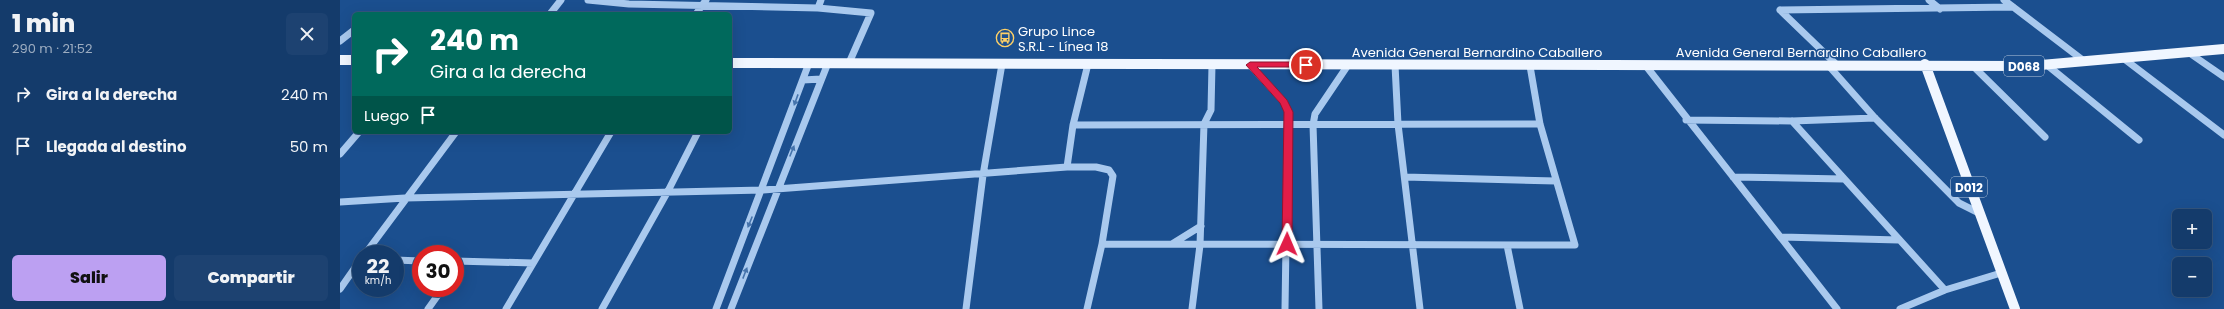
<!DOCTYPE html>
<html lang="es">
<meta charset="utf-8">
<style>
body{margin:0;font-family:Poppins,sans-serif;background:#1d4271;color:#f1f3f6;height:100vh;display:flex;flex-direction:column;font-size:15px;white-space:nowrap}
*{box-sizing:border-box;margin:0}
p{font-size:13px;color:#9dadc1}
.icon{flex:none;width:22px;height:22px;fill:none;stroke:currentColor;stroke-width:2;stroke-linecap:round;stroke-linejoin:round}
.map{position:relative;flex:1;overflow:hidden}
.drawer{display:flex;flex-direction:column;background:#143b6b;width:340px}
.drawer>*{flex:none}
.top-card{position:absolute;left:12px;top:12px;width:380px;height:122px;border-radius:6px;box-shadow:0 4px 16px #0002,0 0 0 1px #33557e;background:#00695c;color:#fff;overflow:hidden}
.fabs{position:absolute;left:1832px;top:209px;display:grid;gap:8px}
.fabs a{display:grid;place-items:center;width:40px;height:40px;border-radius:6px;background:#143b6b;box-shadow:0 4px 16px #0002,0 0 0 1px #33557e;font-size:20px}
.speed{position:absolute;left:12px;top:245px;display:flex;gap:8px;font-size:20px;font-weight:700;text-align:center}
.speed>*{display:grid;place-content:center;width:52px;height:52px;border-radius:50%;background:#143b6b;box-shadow:0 4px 16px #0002,0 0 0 1px #33557e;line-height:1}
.speed small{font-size:10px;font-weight:400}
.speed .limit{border:6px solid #d22;background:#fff;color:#111}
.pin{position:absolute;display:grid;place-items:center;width:34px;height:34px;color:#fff;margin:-17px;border:2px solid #fff;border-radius:50%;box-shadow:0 1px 4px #0007}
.me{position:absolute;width:44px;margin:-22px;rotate:1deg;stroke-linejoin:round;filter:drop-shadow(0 0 3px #0008)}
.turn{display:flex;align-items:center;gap:14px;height:84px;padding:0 12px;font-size:18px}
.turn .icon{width:52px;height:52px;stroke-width:2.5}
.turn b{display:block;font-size:28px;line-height:34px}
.then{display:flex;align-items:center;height:38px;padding:0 12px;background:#0003;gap:8px;font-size:15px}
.round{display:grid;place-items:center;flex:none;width:42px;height:42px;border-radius:6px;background:#1d4271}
.headline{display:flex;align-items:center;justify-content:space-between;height:68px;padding:0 12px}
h1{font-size:24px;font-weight:800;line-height:30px}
.button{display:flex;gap:8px;margin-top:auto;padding:8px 12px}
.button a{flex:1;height:46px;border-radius:6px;background:#bca0f2;color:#111;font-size:16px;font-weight:800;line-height:46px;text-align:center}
.button a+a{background:#1d4271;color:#f1f3f6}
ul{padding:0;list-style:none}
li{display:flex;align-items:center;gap:12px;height:52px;padding:0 12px}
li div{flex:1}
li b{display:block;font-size:15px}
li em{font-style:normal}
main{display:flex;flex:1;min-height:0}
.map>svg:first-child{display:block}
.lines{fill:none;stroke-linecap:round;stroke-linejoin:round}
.minor{stroke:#a9c9ee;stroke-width:7}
.major{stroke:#f0f6ff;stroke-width:10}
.oneway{fill:#4674ac}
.route{fill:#e11d48;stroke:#92132f}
.labels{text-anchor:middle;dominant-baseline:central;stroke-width:3;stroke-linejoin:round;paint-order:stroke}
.shield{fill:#1b4f8f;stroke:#bbcadd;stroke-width:1}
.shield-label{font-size:12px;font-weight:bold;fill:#fff}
.poi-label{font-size:13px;fill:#fff;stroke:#1b4f8f;text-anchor:start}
.street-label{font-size:13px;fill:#fff;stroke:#1b4f8f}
</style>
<main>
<section class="drawer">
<div class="headline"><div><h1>1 min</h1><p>290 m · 21:52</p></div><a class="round"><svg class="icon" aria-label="close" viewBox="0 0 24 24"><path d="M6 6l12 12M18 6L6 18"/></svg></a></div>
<ul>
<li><svg class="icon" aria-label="right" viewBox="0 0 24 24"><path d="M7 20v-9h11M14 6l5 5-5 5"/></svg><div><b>Gira a la derecha</b></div><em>240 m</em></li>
<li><svg class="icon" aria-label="arrive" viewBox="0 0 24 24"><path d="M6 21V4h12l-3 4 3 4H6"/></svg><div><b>Llegada al destino</b></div><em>50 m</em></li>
</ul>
<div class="button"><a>Salir</a><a>Compartir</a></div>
</section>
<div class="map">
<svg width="1884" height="309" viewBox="0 0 1884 309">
<rect width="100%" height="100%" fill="#1b4f8f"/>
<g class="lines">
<!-- minor -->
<path class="minor" d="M248 0 289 4 478 8 531 13 509 63
M1589 0 1600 9
M1664 0 1744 61
M478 8 481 0
M1440 10 1673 7
M1440 10 1497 65
M210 14 221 0
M356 14 366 0
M0 41 14 30
M1848 52 1884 77
M1783 58 1884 135
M910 65 944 102 948 112 945 309
M1055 65 1058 124 1080 309
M1488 65 1535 118 1619 203 1639 213
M1707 65 1799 140
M1306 66 1497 309
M1633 66 1705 137
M463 80 481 79
M1346 120 1452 121 1535 118
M1452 121 1605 290
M733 125 1200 124
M0 154 19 132
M727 167 733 125 748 64
M1065 177 1216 181
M1393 177 1503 179
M0 202 65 198 423 190 727 167H756L769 170 773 176 762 244 747 309
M1442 237 1559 240
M762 244 1235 245 1200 124 1190 66
M832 244 861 226
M1167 245 1180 309
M25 254 116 132
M55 260 81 261
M115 261 193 263
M115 271 121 262
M0 289 21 259
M88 309 103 288
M166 309 271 132
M262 309 328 191 358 132
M376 309 469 63
M391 309 488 63
M626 309 643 175 662 64
M852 309 860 245 864 124 871 110 872 65
M979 309 973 125 975 114 1008 65
M1560 309 1605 290 1661 273"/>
<!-- major -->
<path class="major" d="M0 60H14
M390 63 1690 66 1884 49
M1585 64 1675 309"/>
</g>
<!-- one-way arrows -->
<defs><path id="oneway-solid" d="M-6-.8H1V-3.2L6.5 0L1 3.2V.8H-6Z"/></defs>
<g class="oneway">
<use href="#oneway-solid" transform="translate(456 100) rotate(110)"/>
<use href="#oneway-solid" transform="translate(452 151) rotate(-68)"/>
<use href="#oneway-solid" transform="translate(410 222) rotate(112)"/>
<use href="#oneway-solid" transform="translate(405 273) rotate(-69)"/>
</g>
<!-- route -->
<path class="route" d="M910 62H966L970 65 966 67H917L947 100 953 112 952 244 947 248 942 244 944 112 940 103 906 65Z"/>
<!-- icons -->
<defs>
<symbol id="bus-ring" viewBox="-11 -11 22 22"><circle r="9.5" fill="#1b4f8f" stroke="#ffd166" stroke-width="1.5"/><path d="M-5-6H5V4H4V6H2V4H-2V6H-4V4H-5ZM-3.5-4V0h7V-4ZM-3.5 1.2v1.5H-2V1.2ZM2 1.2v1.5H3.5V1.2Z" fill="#ffd166"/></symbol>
</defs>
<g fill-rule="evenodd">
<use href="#bus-ring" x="655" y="28" width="20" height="20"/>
</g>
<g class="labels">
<!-- shield labels -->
<g class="shield">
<rect x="1664" y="56" width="40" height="20" rx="3"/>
<rect x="1611" y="177" width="36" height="20" rx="3"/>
</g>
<g class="shield-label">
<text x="1684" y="66">D068</text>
<text x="1629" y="187">D012</text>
</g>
<!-- poi labels -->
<g class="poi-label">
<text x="678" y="31">Grupo Lince<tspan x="678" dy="15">S.R.L - Línea 18</tspan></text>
</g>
<!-- street labels -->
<g class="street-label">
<text x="1137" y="52">Avenida General Bernardino Caballero</text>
<text x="1461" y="52">Avenida General Bernardino Caballero</text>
</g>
</g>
</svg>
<div class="fabs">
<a>+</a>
<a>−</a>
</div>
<div class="speed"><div>22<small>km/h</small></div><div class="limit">30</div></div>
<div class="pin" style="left:966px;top:65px;background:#d93025"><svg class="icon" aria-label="arrive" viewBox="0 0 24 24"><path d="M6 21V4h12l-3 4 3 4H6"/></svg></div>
<svg class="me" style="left:947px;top:244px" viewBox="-20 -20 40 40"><path d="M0-17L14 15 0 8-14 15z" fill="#e11d48" stroke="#fff" stroke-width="4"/></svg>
<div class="top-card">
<div class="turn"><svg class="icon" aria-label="right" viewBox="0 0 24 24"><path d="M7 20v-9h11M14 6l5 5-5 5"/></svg><div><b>240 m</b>Gira a la derecha</div></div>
<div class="then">Luego<svg class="icon" aria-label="arrive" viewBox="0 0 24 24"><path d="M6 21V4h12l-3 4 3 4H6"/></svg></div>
</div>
</div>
</main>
